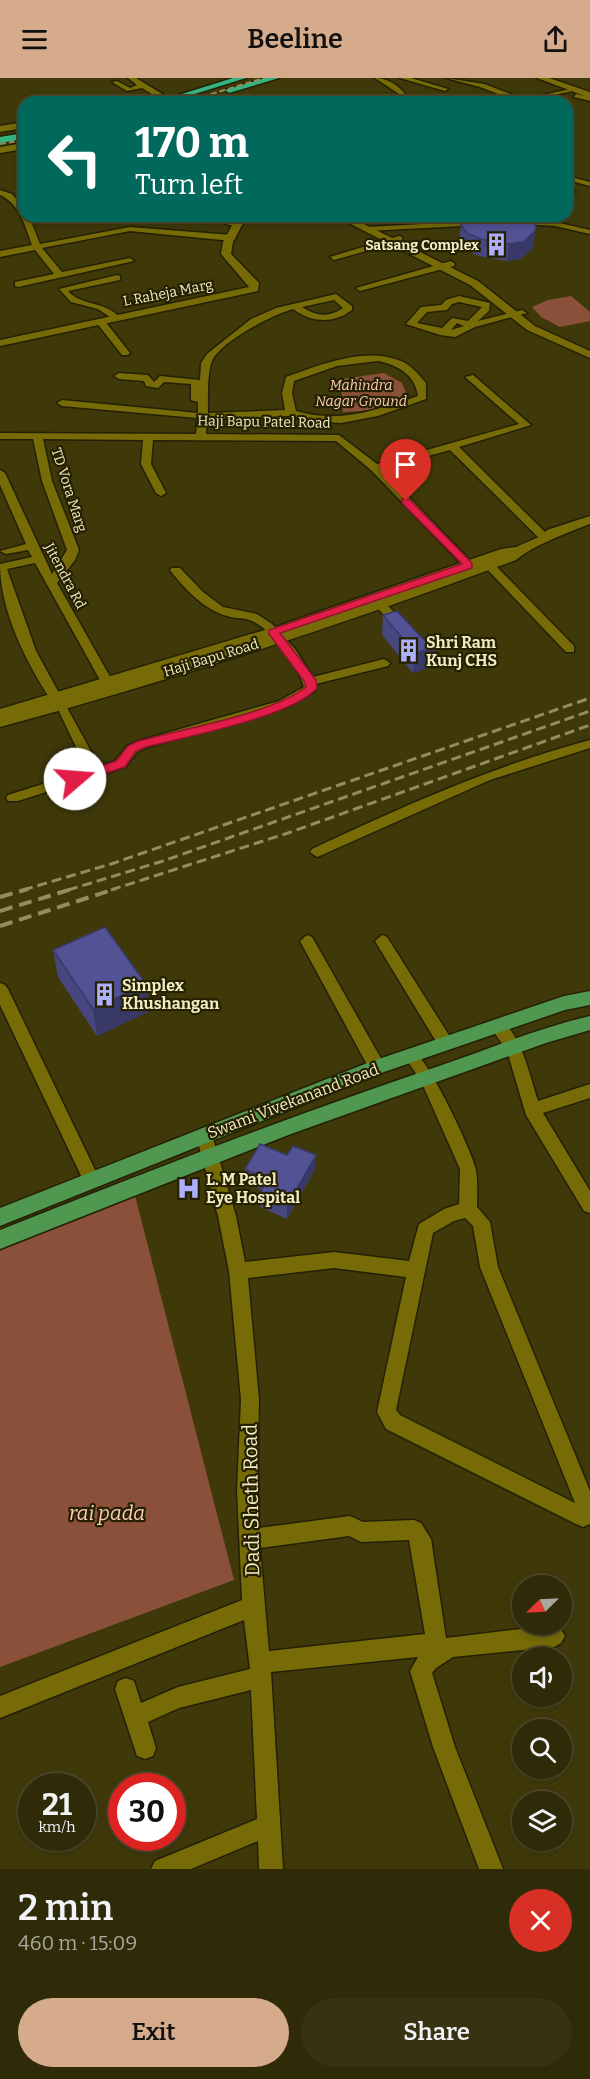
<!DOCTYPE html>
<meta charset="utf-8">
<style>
body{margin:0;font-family:Bitter,serif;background:#373312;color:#f1f3f6;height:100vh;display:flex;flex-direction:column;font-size:22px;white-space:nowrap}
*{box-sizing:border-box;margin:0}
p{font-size:20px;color:#a7a79c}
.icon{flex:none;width:33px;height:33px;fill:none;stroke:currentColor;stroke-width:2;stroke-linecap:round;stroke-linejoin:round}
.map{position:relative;height:1791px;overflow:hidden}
.sheet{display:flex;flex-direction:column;background:#2f2b08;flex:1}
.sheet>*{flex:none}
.top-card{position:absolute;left:18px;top:18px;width:555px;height:126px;border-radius:18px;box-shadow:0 3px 9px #0003,0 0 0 2px #4a4729;background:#00695c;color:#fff;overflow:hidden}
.needle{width:39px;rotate:246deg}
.controls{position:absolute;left:512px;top:1497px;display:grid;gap:12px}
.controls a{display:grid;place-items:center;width:60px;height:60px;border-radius:50%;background:#2f2b08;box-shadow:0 3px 9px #0003,0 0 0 2px #4a4729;font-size:30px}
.speed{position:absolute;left:18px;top:1695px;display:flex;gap:12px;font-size:30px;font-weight:700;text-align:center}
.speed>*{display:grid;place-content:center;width:78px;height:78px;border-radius:50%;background:#2f2b08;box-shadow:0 3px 9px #0003,0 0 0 2px #4a4729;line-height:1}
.speed small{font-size:15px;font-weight:400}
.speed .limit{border:9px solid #d22;background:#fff;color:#111}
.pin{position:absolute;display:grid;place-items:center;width:51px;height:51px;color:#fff;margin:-62px -26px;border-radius:50% 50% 50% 0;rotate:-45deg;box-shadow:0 0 6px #0007}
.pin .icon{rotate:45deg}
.me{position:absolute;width:66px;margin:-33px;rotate:72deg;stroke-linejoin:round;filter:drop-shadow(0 0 4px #0008)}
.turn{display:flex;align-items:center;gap:21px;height:126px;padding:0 18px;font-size:27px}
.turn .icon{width:78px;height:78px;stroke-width:2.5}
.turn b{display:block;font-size:42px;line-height:51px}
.round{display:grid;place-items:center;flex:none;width:63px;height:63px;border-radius:32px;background:#373312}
.overview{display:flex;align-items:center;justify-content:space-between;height:102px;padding:0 18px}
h1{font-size:36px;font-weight:600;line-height:45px}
.primary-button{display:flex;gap:12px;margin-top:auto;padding:12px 18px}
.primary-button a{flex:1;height:69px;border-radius:36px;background:#d6ab8b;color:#111;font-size:24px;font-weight:600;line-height:69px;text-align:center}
.primary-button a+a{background:#373312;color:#f1f3f6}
header{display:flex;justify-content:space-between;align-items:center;height:78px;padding:0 18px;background:#d6ab8b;color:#111;font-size:27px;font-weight:600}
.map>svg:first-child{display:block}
.green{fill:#8b503a}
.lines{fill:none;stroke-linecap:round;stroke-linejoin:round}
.street-casing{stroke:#242005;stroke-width:3}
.secondary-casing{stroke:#242005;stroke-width:3}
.primary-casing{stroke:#242005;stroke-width:3}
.highway-casing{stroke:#242005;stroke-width:3}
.street{fill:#766b07;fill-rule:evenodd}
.secondary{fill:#766b07;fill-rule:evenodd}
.primary{fill:#509750;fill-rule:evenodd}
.highway{fill:#36b480;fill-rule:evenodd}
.rail-far2{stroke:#928c60;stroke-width:2;stroke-dasharray:6 3;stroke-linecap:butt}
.rail-far1{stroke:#928c60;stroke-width:3;stroke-dasharray:10 5;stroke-linecap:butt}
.rail{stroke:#928c60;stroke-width:4;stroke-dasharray:13 7;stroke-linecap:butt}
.wall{fill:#474780}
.shaded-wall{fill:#393968}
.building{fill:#525295;stroke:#393968;stroke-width:1.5}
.route{fill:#e11d48;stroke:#92132f;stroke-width:1.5}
.labels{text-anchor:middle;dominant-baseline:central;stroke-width:4.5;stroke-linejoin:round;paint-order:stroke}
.far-poi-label{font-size:14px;font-weight:bold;fill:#f1ecc3;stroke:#252000;text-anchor:end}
.far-street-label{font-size:14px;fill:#f1ecc3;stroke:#252000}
.far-park-label{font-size:14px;font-style:italic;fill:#feccba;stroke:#252000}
.poi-label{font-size:16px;font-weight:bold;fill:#f1ecc3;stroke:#252000;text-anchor:start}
.street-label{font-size:16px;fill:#f1ecc3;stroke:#252000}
.near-street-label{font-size:20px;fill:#f1ecc3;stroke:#252000}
.near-park-label{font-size:20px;font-style:italic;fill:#feccba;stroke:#252000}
</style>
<header><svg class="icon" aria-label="menu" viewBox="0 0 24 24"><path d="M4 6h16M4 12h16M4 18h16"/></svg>Beeline<svg class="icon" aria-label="share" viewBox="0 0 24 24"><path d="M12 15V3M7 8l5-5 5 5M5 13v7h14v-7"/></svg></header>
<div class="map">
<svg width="590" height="1791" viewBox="0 0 590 1791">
<rect width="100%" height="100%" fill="#3f390a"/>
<!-- green -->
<path class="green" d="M571 218 590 234V243L560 249 541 239 532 229 548 222Z
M384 295 402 305 406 315C390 332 365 333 343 334L341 301Z
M132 1106 234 1502 0 1589V1167Z"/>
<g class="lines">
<defs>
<path id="street" d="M128 0H136L172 22 165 24 142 10 127 13 112 4 117 3 130 10 137 7Z
M375 0C389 0 404 10 409 24H401L399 16Z
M400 0H411L448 11 445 13Z
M446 0 484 6 524 21 575 10 578 12 519 24 480 9Z
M576 16 590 19V23L574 19Z
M567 98 590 104V108L567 102Z
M0 112 12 116 24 130V138H29L40 166 130 149 232 157 236 160 232 163 130 153 42 170 62 194 130 180 134 183 18 209 15 208V204L54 196 35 172 0 179V173L32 167C25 148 20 126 0 117Z
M567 112H574L575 114 567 116Z
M221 138 244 145C235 150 220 146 213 139Z
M513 141 555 144 590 152V156L555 148 510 145V141Z
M480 143H483V147L366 153 362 151 366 149Z
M399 158 402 159V163L334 182 330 179Z
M451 183 455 186 454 188 360 213 356 210Z
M117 197 120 198V202L68 213C81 228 103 222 121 240L116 243 98 231 71 224 59 211Z
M336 216 352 228V232C333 246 312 245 293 231 272 237 221 263 212 283 207 295 208 322 208 335L285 332 282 315 286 299C320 287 365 268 401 283 410 286 420 298 426 305V321L378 338 341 345 308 343 290 338 207 341 206 356 339 357 377 386 519 346 465 299 473 297 531 347 459 369 552 461 546 464 542 463 450 372 382 391 478 491 480 493 474 496 470 495 371 392 336 363 153 362 151 386 166 415 161 418 156 415 141 386 143 362 43 361 52 403 79 472 75 482 57 505 117 611 115 614 111 615 105 611 35 485 7 491 36 573 99 688 115 683 127 668 138 663 279 623 304 609C297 586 275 555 254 544 246 539 235 541 227 538 204 532 184 510 170 492L172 490H180L203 514 223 529 257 536 272 546 295 571 313 599 384 581 390 585 388 588 316 606 315 613 287 629 148 669 137 674 125 689 18 723H8L6 720 8 717 87 692 55 625 52 624C26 584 0 533 0 486L32 479 28 472 6 476 0 473 26 466 0 407V392L5 395 52 496 67 472 42 403 33 361H0V355L196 356 197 340 62 328 57 325 62 322 198 335V324L191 322V306L164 304 158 310 146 308 144 303 119 301 114 298 119 295 148 297 154 304 160 298 200 302 201 285 207 276 251 241 276 230ZM334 222 343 230C329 240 316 238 302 229ZM378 283C397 287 415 296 418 318 377 332 339 346 296 333L292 315 294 303 337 288Z
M459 218 490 225 489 233 478 243 522 232 527 235 475 249 455 259 440 257 406 246 421 229 441 227 446 222ZM459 224 482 229 468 243 452 240 442 250 417 245 427 234 447 232 452 226ZM457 245 464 248 451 252Z
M98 242H104L130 275 128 277H122L96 244Z
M489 484 493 485 574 568V574H566L485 489 483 487Z
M375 518 379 519 407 547V553H399L371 523 369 521Z
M590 662V670L490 702 322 777 317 779 310 774 312 771C403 728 493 688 590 662Z
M307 857 312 859 383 984 385 989 383 994 377 995 371 994 300 863Z
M382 857 387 859 452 962 454 966 452 970H440L375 863Z
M0 905 5 907 8 911 97 1096 99 1101 97 1106 91 1108 85 1106 0 927Z
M497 941C520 949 531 1002 538 1023L590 1006V1020L543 1035 590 1113V1135L584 1133 526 1037 507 973 489 947 492 943Z
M412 972C426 976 473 1075 476 1092 478 1104 477 1117 477 1129L490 1144 498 1189 590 1413V1446L583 1449 576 1446 386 1351 377 1334 406 1199 334 1190 248 1200 259 1322 257 1412 259 1450 350 1438 363 1444 414 1442 421 1445 431 1461 446 1560 554 1547 561 1551 565 1558 561 1565 554 1569 453 1579 436 1590 432 1595 455 1669 503 1791H479L433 1669 410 1593 418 1579 271 1594 283 1791H259L258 1763 191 1791H151L155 1783 257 1741 251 1612 179 1630 148 1644 156 1670 153 1678 145 1681 137 1678 115 1611 118 1603 126 1600 134 1603 141 1625 178 1609 250 1591 244 1542 0 1640V1618L242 1522 237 1412 241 1322 229 1193 218 1138 196 1057 198 1052 204 1050 210 1052 212 1057 236 1138 245 1184 334 1174 409 1183 419 1146 444 1131 459 1126 460 1091 421 1003 404 978 406 974ZM465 1140 473 1148 480 1189 575 1425 400 1337 396 1332 433 1155 454 1143ZM349 1458 361 1464 409 1462 425 1556 269 1573 260 1470Z"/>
<path id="secondary" d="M537 0H549L590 14V20Z
M197 16 201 19 198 24H190Z
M166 19 169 24H142Z
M24 44V50L0 54V48Z
M24 65V71L0 75V69Z
M237 138H247L233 164 231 176 259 205 258 213 0 268V262L249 209 221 176 223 164Z
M335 138H348L478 203 535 248 590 273V280L527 252 470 207Z
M590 438V446C569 454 532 468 516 482 347 545 174 602 0 649V631L278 548 501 471 516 469 541 458 547 452Z"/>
<path id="primary" d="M590 913V927L565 932 384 994 0 1148V1130L370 984 564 918Z
M590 938V952L546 965 291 1056 0 1171V1152C145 1094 291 1038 439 988 489 971 538 950 590 938Z"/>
<path id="highway" d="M233 0H246L169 24H156Z
M265 0H279L229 15 225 12Z
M24 55V61L0 65V59Z"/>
</defs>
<!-- street casing -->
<use href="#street" class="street-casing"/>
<!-- secondary casing -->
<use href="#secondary" class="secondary-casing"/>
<!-- primary casing -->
<use href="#primary" class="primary-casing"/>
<!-- highway casing -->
<use href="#highway" class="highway-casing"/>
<!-- street -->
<use href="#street" class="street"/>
<!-- secondary -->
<use href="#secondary" class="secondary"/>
<!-- primary -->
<use href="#primary" class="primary"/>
<!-- highway -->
<use href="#highway" class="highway"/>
<!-- rail-far2 -->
<path class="rail-far2" d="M185 24 264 0
M0 66 24 62"/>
<!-- rail-far1 -->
<path class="rail-far1" d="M23 812 111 786 590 620
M68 812 163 783 590 633
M111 812 288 755 590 647"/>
<!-- rail -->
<path class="rail" d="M0 819 28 811
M0 833 72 811
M0 848 115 811"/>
</g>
<!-- wall -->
<path class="wall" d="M461 147 533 170 521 181 507 183 479 178 466 172 459 164Z
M383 537 436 569 434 588 413 595 382 557Z
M53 872 150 933 97 958 58 899Z
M245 1091H315L287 1141 260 1129 259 1116 262 1112 246 1105Z"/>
<!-- shaded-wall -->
<path class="shaded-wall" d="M536 147 533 170 521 181 507 183 509 166Z
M436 569 434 588 413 595 415 575Z
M146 906 150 933 97 958 93 931Z
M316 1077 315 1091 287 1141V1128Z"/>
<!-- building -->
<path class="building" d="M467 138H526L536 147 535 153 523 164 509 166 481 161 467 155 461 147 462 142Z
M397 533 424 562 431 563 436 569 415 575 383 537Z
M105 849 146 906 93 931 53 872Z
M260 1066 287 1077 293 1068 316 1077 287 1128 259 1116 268 1101 245 1091Z"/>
<!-- route -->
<path class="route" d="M402 421H409L472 485V490L280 555 316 602 317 610C294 638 185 659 146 669L136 673 125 689 75 705 71 704V698L116 683 128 668 138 663C182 651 272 636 306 609L304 603 269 556V552L462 486 402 425Z"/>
<!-- icons -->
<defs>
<symbol id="building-bare" viewBox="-9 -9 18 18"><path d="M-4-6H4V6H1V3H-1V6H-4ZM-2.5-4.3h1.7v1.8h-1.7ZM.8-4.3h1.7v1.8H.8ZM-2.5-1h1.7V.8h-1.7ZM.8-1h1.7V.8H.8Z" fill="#acaffb" stroke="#252000" stroke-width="2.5" paint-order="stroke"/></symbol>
<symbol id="hospital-bare" viewBox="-9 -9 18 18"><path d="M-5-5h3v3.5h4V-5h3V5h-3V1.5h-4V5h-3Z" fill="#acaffb" stroke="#252000" stroke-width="2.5" paint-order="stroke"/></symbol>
</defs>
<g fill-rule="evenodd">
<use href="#building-bare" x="480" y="150" width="33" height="33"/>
<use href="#building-bare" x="392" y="556" width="33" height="33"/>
<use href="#building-bare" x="88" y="900" width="33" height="33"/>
<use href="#hospital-bare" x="172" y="1094" width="33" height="33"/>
</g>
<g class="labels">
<!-- far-poi labels -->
<g class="far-poi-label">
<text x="479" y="167">Satsang Complex</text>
</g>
<!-- far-street labels -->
<g class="far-street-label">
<text transform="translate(168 215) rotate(-11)">L Raheja Marg</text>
<text transform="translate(264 344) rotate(1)">Haji Bapu Patel Road</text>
<text transform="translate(69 412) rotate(72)">TD Vora Marg</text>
<text transform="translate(65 498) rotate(62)">Jitendra Rd</text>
<text transform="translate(211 580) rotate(-17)">Haji Bapu Road</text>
</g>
<!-- far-park labels -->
<g class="far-park-label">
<text x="361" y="307">Mahindra<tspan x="361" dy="16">Nagar Ground</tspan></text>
</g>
<!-- poi labels -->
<g class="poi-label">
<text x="426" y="564">Shri Ram<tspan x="426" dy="18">Kunj CHS</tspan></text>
<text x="122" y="907">Simplex<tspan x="122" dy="18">Khushangan</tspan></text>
<text x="206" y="1101">L. M Patel<tspan x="206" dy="18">Eye Hospital</tspan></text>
</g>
<!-- street labels -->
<g class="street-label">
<text transform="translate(293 1023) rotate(-21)">Swami Vivekanand Road</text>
</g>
<!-- near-street labels -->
<g class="near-street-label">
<text transform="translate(251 1422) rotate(-91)">Dadi Sheth Road</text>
</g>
<!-- near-park labels -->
<g class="near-park-label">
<text x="107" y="1435">rai pada</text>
</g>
</g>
</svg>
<div class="controls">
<a><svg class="needle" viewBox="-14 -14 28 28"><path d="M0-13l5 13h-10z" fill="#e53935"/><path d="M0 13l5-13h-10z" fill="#a7a79c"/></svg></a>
<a><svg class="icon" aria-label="sound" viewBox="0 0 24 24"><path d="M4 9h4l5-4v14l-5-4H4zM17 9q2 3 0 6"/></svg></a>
<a><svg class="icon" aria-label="search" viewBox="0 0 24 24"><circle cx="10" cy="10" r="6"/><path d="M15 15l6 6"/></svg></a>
<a><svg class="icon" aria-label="layers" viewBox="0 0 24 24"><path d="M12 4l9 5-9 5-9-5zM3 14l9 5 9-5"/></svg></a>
</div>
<div class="speed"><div>21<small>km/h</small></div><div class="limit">30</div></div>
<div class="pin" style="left:406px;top:423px;background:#d93025"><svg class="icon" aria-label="arrive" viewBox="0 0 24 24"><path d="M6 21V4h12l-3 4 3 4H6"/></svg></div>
<svg class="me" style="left:75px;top:701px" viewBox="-20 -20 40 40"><circle r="19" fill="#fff"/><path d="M0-13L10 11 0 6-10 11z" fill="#e11d48"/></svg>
<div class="top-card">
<div class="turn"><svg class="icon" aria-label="left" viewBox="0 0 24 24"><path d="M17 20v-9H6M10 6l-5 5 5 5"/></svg><div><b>170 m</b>Turn left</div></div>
</div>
</div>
<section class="sheet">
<div class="overview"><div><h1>2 min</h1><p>460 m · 15:09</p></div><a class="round" style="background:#d93025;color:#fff"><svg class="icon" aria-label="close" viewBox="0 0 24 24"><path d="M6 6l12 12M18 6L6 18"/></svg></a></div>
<div class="primary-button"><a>Exit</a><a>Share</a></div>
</section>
